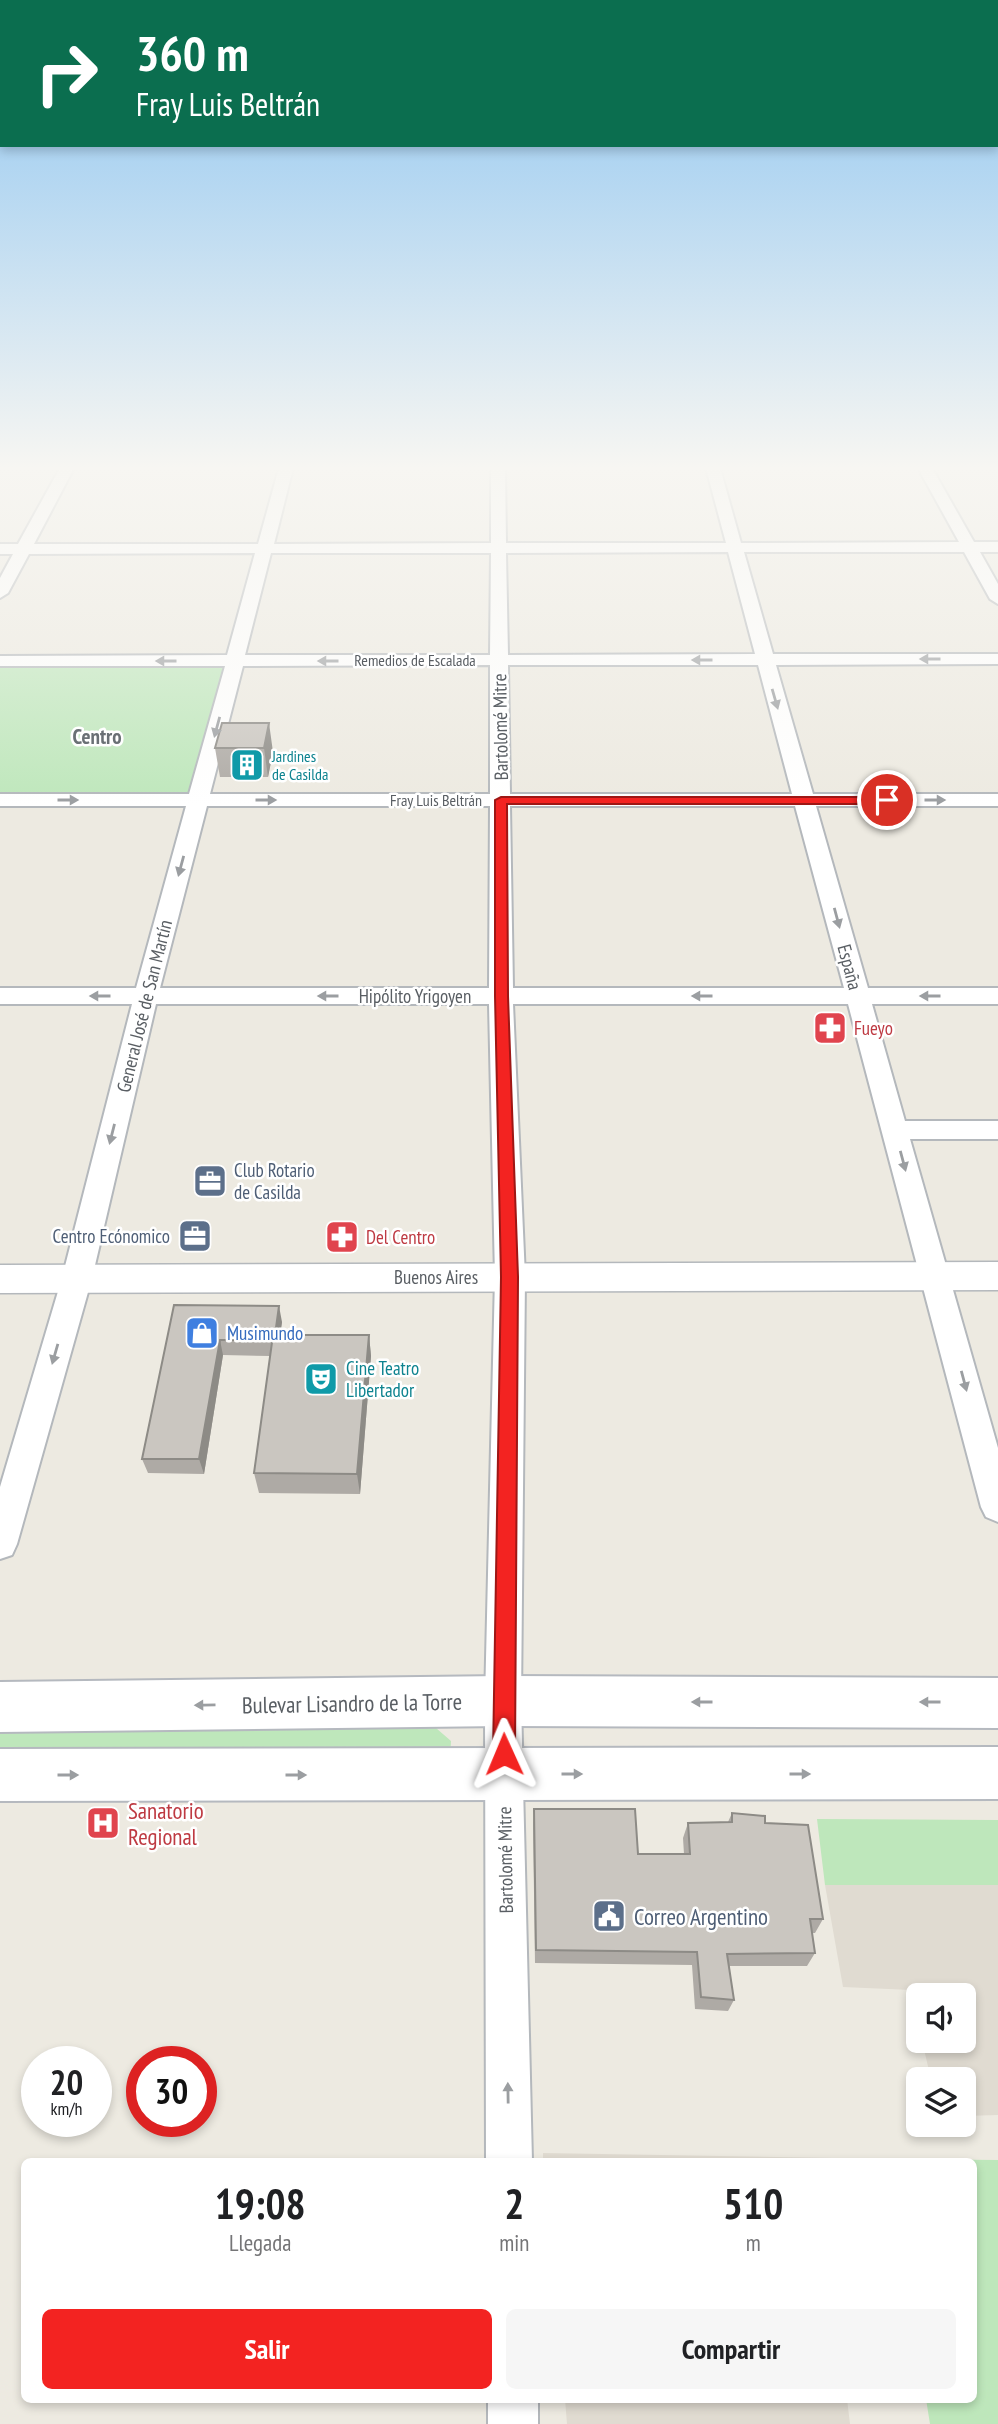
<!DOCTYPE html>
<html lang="es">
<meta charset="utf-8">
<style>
body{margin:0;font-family:"PT Sans Narrow",sans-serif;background:#f6f6f6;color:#202124;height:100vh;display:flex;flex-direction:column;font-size:26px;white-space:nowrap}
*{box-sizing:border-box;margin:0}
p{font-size:23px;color:#757577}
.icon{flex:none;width:38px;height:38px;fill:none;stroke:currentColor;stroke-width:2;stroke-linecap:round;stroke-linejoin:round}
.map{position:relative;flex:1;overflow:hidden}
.panel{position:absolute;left:21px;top:2158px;width:956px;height:245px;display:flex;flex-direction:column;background:#fff;border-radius:10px;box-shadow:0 4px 10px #0003}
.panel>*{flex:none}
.hud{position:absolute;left:0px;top:0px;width:999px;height:147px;box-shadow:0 4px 10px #0003;background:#0b6e4f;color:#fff;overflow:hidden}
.buttons{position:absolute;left:906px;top:1983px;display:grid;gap:14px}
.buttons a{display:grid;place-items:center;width:70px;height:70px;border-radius:10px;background:#fff;box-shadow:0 4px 10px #0003;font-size:35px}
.speed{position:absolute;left:21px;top:2046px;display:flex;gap:14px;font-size:35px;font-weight:700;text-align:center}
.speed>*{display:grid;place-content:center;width:91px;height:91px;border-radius:50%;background:#fff;box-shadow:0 4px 10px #0003;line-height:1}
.speed small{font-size:18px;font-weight:400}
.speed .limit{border:10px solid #d22;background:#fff;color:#111}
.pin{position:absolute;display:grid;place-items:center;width:60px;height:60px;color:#fff;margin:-30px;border:4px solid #fff;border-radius:50%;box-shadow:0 2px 7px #0007}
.me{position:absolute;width:77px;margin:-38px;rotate:359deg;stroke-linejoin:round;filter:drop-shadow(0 0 5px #0008)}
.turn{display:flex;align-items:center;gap:24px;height:147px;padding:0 21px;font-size:32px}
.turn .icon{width:91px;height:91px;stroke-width:2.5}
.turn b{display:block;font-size:49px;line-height:60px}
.eta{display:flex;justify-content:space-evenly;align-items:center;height:119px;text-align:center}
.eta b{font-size:42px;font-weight:600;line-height:49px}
.primary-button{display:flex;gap:14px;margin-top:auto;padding:14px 21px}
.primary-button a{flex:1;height:80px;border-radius:10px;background:#f32321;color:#fff;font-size:28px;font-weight:600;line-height:80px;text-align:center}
.primary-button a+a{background:#f6f6f6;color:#202124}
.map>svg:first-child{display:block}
.education{fill:#e0dbd1}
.green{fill:#bee7bb}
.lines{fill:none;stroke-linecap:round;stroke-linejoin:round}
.minor-casing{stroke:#b4b8bc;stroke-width:4}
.tertiary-casing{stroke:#b4b8bc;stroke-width:3}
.secondary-casing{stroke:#b5b9bf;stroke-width:4}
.minor{fill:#fff;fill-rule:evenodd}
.tertiary{fill:#fff;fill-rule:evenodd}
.secondary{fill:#fff;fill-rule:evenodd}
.wall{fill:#aeaaa5}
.shaded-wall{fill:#8d8b86}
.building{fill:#cac6c0;stroke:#8d8b86;stroke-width:2}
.oneway{fill:#9b9ea1}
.route{fill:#f32321;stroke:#9e1715;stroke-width:2}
.labels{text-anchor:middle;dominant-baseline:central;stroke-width:5;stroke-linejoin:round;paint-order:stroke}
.far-street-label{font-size:16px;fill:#595e63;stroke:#fff}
.far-culture-label{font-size:16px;fill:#0d838f;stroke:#fff;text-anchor:start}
.street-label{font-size:19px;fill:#595e63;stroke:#fff}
.health-label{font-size:19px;fill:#be3a42;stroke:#fff;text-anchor:start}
.service-label{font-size:19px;fill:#4e5e75;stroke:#fff;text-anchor:start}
.shop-label{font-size:19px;fill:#366cbe;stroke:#fff;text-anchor:start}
.culture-label{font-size:19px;fill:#0d838f;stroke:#fff;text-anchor:start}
.far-district-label{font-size:21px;font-weight:bold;fill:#6a7075;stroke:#fff}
.near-street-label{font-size:23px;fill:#595e63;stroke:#fff}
.near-health-label{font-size:23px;fill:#be3a42;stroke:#fff;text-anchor:start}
.near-service-label{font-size:23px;fill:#4e5e75;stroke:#fff;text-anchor:start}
</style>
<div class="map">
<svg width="998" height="2424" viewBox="0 0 998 2424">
<rect width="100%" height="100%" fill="#edeae1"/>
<!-- education -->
<path class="education" d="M825 1885H998V2115L964 2116V2079H931L922 2041 964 2040V1995H919V2025L911 1990 843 1987Z
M543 2153 889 2159V2161H543Z
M565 2399H847L850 2424H567Z"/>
<!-- green -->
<path class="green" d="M0 661H235L198 800H0Z
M0 1724 436 1728 451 1741 450 1759 0 1767Z
M817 1819 998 1820V1885H825Z
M889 2159 998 2160V2424H930L926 2399H973V2161H889Z"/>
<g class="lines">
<defs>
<path id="minor" d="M60 468H74L34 544H258L279 468H293L274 544 491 543V468H505L506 543H726L706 468H720L741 543 959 542 918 468H932L974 542H998V552H980L998 584V604L990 599 964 552H744L773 654H998V664L776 665 813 794H998V806H816L868 988H998V1004H872L905 1121H998V1139H910L998 1448V1522L986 1517 981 1507 848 1004H513L525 1277 521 1701 532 2161H486L485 1701 495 1277 489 1004H156L92 1278 17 1544 12 1555 0 1559V1487L62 1278 132 1004H0V988H136L186 806H0V794H189L225 666H0V656L227 655 255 553 29 554 8 593 0 598V578L13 554H0V544H18ZM728 552 755 654 508 655 506 553ZM271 553H491L490 655H245ZM490 665V794H210L243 666ZM508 665H758L792 794H510ZM207 806H490L489 988H160ZM510 806H795L844 988H513Z
M488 2399H538V2424H488Z"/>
<path id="tertiary" d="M998 1262V1290L0 1293V1265Z"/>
<path id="secondary" d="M503 1676 998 1678V1728L503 1726 0 1732V1682Z
M998 1747V1799L0 1801V1749Z"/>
</defs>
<!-- minor casing -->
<use href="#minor" class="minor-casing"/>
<!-- tertiary casing -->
<use href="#tertiary" class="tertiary-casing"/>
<!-- secondary casing -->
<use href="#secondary" class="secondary-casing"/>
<!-- minor -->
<use href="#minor" class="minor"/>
<!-- tertiary -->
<use href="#tertiary" class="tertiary"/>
<!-- secondary -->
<use href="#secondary" class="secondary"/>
</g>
<!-- wall -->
<path class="wall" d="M222 723 273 752 268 777H220L215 748Z
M174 1305 282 1322 280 1335H369L371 1356 360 1494 259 1493 254 1473 270 1356 223 1355 204 1474 148 1473 142 1459Z
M534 1809 638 1854H684L683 1838 688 1823 728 1822 732 1813 765 1823 823 1919 815 1933H812L815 1953 807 1966H729L734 2000 728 2011 695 2009 692 1965 535 1963 533 1824Z"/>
<!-- shaded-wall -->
<path class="shaded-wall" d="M269 723 273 752 268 777 264 748Z
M279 1306 282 1322 277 1356 274 1341Z
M369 1335 371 1356 360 1494 357 1474Z
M220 1340 223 1355 204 1474 199 1459Z"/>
<!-- building -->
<path class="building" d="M222 723H269L264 748H215Z
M174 1305 279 1306 275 1335H273L272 1340H220L199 1459H142Z
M273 1335H369L357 1474 254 1473Z
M534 1809H635L638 1854H690L688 1823 732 1822V1813L765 1816V1823L808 1825 823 1919H810L815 1953 727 1954 734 2000 701 1997 697 1952 536 1950Z"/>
<!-- one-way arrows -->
<defs><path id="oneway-solid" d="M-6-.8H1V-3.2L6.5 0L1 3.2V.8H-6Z" transform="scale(1.75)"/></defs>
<g class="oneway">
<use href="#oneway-solid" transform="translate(930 659) rotate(180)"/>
<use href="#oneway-solid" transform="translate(702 660) rotate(180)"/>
<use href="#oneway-solid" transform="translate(166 661) rotate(180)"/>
<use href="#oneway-solid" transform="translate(328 661) rotate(180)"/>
<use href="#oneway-solid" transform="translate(775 699) rotate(74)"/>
<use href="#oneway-solid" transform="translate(217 727) rotate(105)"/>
<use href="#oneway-solid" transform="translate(68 800)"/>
<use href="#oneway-solid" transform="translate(266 800)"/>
<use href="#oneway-solid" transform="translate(935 800)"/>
<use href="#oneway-solid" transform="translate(181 866) rotate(105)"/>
<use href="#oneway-solid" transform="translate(837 918) rotate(75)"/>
<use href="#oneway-solid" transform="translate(100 996) rotate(180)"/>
<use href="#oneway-solid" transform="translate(328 996) rotate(180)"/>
<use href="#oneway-solid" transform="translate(702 996) rotate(180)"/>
<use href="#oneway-solid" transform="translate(930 996) rotate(180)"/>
<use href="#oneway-solid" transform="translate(112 1134) rotate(104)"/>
<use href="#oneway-solid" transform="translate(903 1161) rotate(75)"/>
<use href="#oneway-solid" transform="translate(55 1354) rotate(106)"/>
<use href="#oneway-solid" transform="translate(964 1381) rotate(75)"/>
<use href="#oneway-solid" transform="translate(702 1702) rotate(-180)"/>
<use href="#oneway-solid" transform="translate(930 1702) rotate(-180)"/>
<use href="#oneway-solid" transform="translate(205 1705) rotate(179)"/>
<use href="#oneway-solid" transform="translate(572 1774)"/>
<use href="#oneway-solid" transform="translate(800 1774)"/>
<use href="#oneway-solid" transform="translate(68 1775)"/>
<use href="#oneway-solid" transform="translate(296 1775)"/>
<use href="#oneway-solid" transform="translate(508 2093) rotate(-91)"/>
</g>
<!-- sky -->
<linearGradient id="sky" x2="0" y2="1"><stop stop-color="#8bc4f1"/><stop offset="0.58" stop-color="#f7f6f2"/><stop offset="1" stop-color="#f7f6f2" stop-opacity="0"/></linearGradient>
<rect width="998" height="807" fill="url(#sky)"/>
<!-- route -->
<path class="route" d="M501 797H887L893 800 887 804H507L508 996 518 1277 515 1754 511 1762 504 1765 496 1762 493 1754 501 1277 495 996V800Z"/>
<!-- icons -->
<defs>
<symbol id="building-square" viewBox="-11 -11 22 22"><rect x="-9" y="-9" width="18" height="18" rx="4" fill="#0f9aa8" stroke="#fff"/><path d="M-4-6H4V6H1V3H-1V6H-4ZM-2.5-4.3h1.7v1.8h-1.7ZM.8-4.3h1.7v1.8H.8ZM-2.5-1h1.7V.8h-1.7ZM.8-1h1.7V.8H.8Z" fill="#fff"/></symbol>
<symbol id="pharmacy-square" viewBox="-11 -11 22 22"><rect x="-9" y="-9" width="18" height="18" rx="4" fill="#e0444e" stroke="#fff"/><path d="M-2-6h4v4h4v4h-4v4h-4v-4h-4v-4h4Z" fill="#fff"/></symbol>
<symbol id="office-square" viewBox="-11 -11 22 22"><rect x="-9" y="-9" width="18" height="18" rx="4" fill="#5c6f8a" stroke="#fff"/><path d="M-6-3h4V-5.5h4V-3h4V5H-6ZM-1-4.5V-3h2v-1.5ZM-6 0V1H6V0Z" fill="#fff"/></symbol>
<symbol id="shop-square" viewBox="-11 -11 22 22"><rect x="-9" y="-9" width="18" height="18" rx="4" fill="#3f7fe0" stroke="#fff"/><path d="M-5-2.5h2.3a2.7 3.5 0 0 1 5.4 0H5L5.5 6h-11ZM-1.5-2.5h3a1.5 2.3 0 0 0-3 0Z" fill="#fff"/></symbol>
<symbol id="theatre-square" viewBox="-11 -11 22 22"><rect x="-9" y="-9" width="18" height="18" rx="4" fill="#0f9aa8" stroke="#fff"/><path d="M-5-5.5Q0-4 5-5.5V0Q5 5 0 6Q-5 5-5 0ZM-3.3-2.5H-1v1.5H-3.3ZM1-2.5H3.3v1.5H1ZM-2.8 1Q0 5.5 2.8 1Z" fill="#fff"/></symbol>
<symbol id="hospital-square" viewBox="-11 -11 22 22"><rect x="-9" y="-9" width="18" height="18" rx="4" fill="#e0444e" stroke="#fff"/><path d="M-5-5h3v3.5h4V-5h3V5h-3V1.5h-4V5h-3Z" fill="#fff"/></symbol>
<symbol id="civic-square" viewBox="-11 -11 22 22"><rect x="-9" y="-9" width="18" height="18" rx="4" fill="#5c6f8a" stroke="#fff"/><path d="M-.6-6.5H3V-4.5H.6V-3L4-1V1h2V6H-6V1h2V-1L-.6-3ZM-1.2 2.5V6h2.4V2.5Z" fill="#fff"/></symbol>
</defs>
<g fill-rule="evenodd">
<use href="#building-square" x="228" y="746" width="38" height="38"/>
<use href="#pharmacy-square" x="811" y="1009" width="38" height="38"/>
<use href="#office-square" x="191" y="1162" width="38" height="38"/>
<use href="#office-square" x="176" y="1217" width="38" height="38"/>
<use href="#pharmacy-square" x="323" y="1218" width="38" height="38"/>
<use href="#shop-square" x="183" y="1314" width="38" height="38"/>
<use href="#theatre-square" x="302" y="1360" width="38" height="38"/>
<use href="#hospital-square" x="84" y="1804" width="38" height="38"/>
<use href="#civic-square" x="590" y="1897" width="38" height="38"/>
</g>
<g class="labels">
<!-- far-street labels -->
<g class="far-street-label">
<text x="415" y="660">Remedios de Escalada</text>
<text x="436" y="800">Fray Luis Beltrán</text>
</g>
<!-- far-culture labels -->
<g class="far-culture-label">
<text x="272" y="756">Jardines<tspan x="272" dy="18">de Casilda</tspan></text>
</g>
<!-- street labels -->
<g class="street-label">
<text transform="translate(500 727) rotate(-91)">Bartolomé Mitre</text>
<text transform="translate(850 967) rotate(75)">España</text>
<text x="415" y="996">Hipólito Yrigoyen</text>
<text transform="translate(144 1006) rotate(-76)">General José de San Martín</text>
<text x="436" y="1277">Buenos Aires</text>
<text transform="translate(505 1860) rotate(-91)">Bartolomé Mitre</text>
</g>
<!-- health labels -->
<g class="health-label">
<text x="854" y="1028">Fueyo</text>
<text x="366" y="1237">Del Centro</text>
</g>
<!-- service labels -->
<g class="service-label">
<text x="234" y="1170">Club Rotario<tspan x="234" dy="22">de Casilda</tspan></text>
<text x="170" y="1236" text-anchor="end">Centro Ecónomico</text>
</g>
<!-- shop labels -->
<g class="shop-label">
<text x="227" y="1333">Musimundo</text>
</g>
<!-- culture labels -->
<g class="culture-label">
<text x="346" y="1368">Cine Teatro<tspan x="346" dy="22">Libertador</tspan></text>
</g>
<!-- far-district labels -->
<g class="far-district-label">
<text x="97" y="736">Centro</text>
</g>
<!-- near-street labels -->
<g class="near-street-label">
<text transform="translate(352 1703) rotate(-1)">Bulevar Lisandro de la Torre</text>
</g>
<!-- near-health labels -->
<g class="near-health-label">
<text x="128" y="1810">Sanatorio<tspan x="128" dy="26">Regional</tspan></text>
</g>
<!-- near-service labels -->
<g class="near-service-label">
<text x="634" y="1916">Correo Argentino</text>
</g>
</g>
</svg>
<div class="buttons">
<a><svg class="icon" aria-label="sound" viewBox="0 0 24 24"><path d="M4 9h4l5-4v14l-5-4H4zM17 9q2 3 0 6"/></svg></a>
<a><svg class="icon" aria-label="layers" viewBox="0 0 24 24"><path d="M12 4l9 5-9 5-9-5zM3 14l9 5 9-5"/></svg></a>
</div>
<div class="speed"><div>20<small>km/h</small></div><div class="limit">30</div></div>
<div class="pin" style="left:887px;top:800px;background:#d93025"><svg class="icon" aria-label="arrive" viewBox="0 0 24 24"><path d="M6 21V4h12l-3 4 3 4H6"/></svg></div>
<svg class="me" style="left:504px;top:1754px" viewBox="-20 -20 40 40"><path d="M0-17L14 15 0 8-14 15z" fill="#f32321" stroke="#fff" stroke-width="4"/></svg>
<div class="hud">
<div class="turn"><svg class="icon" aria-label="right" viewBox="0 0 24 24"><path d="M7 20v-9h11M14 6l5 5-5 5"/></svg><div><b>360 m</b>Fray Luis Beltrán</div></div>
</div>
<section class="panel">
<div class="eta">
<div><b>19:08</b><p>Llegada</p></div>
<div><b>2</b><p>min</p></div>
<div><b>510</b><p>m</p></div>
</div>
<div class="primary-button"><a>Salir</a><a>Compartir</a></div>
</section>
</div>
